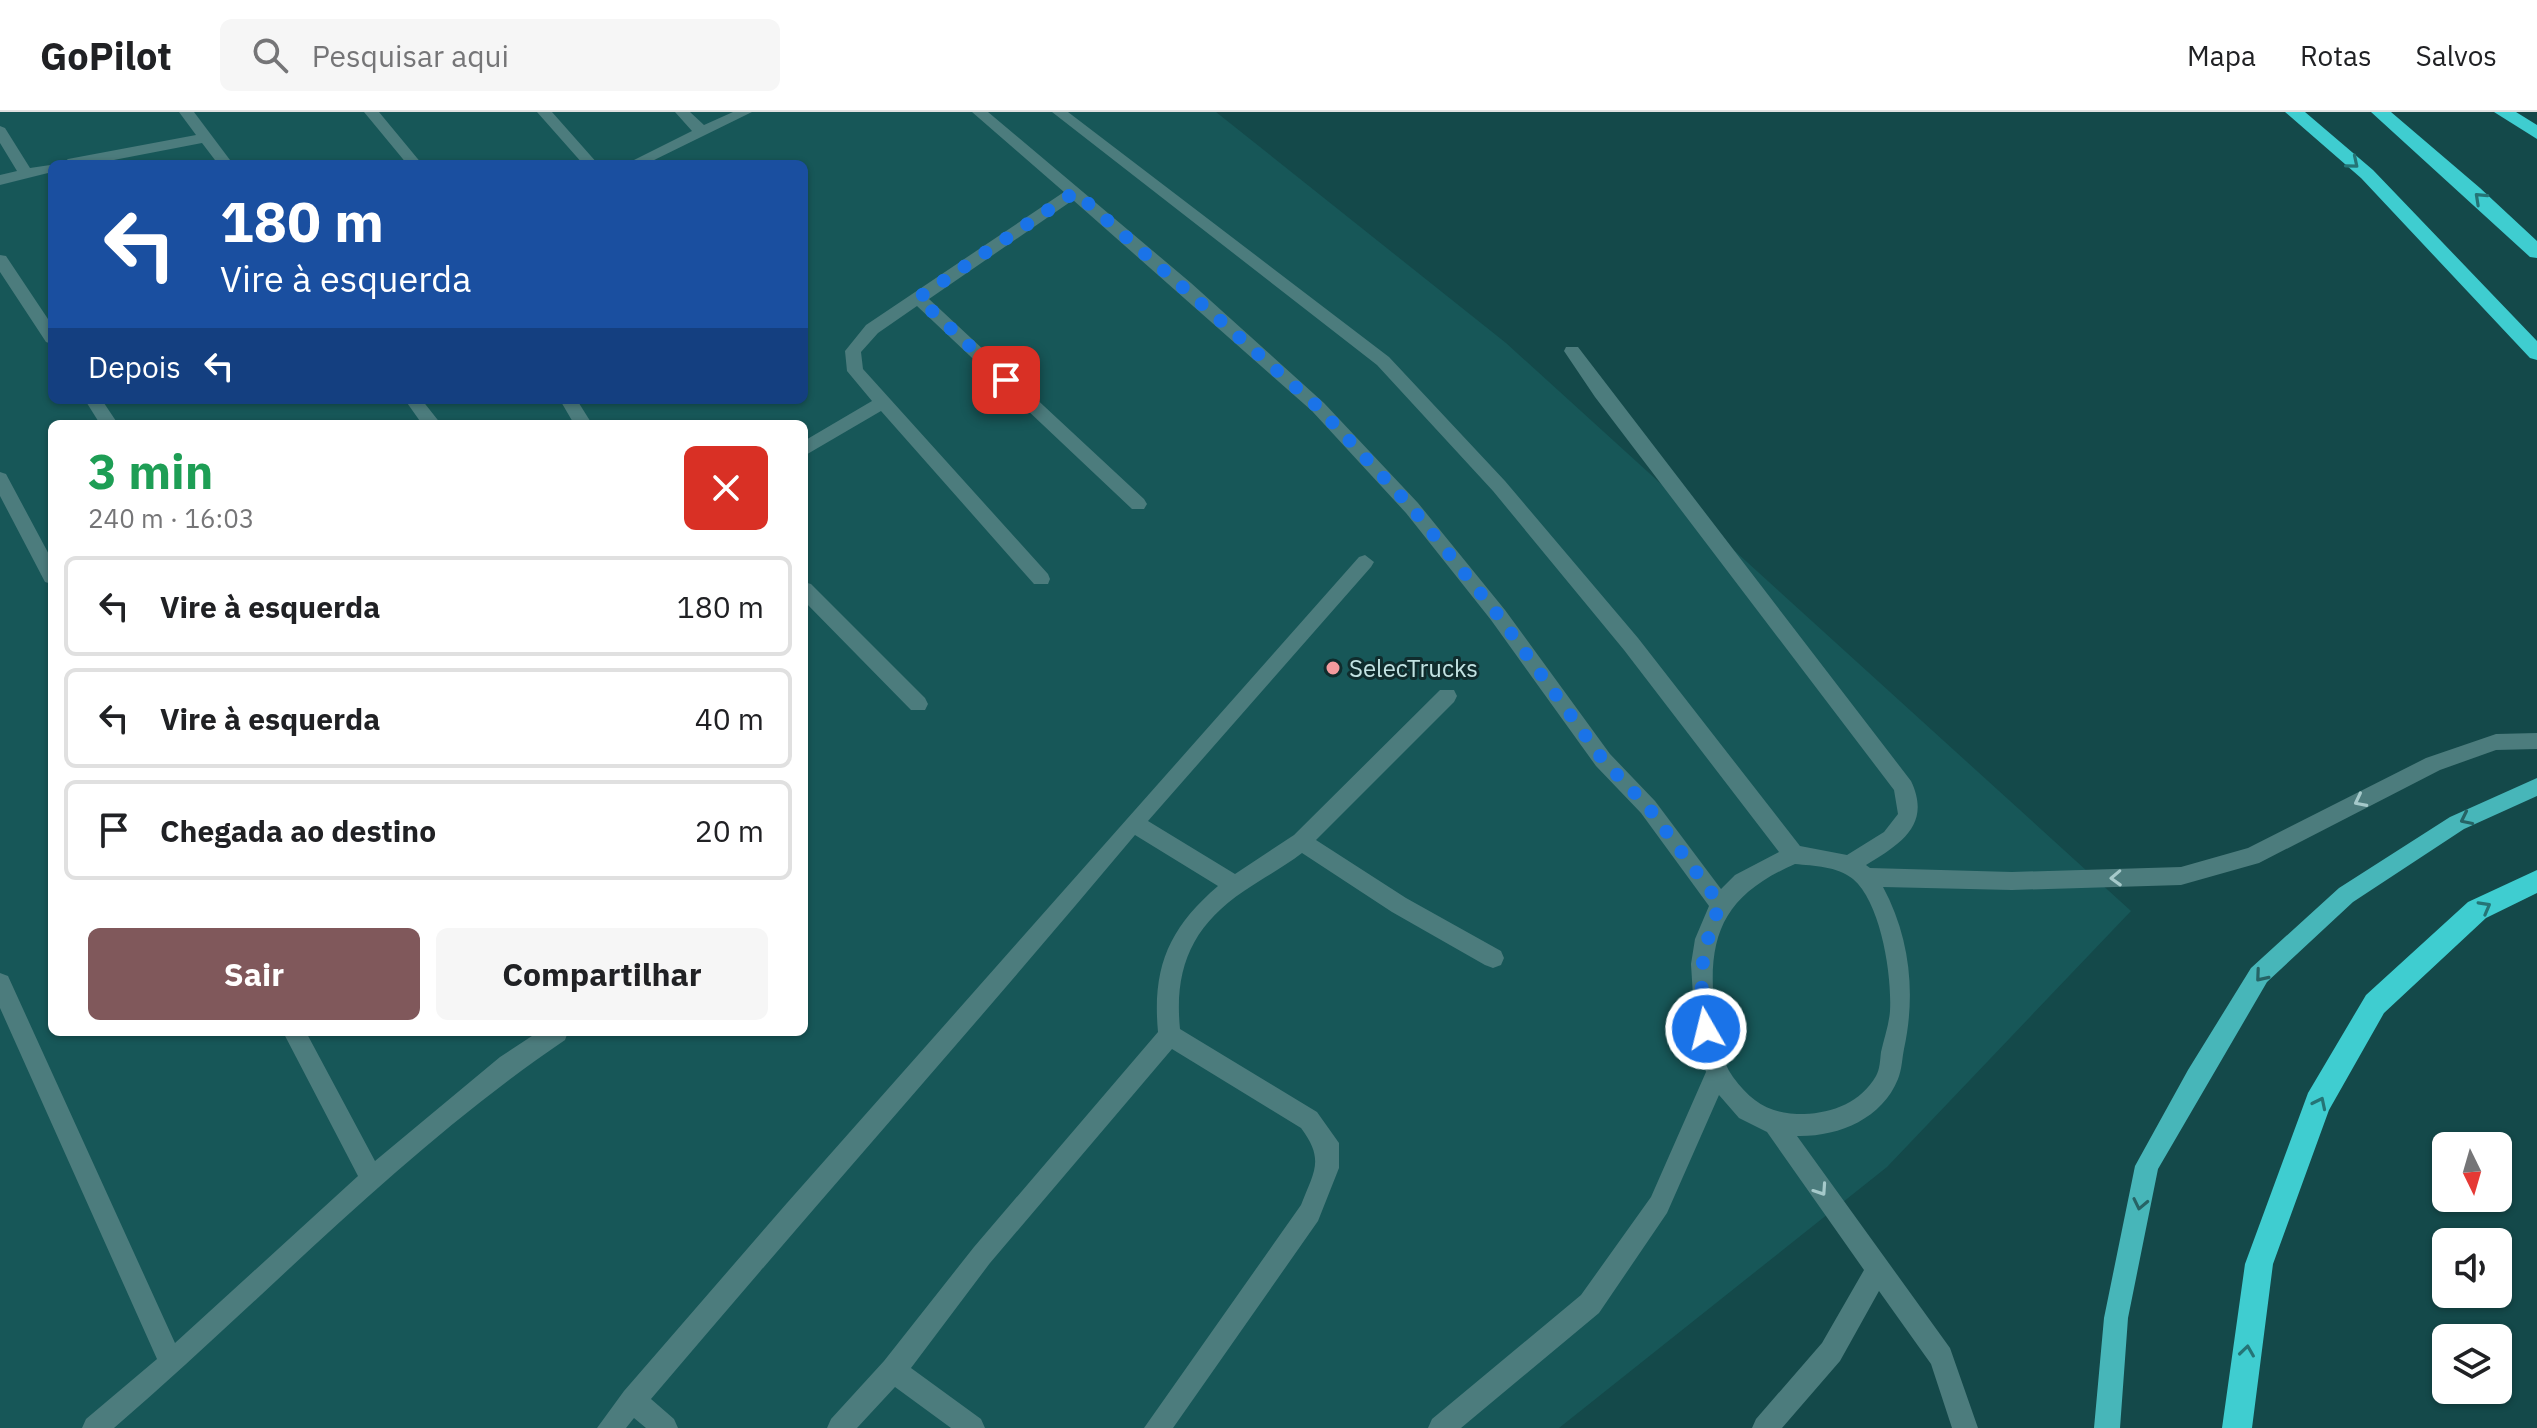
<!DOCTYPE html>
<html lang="pt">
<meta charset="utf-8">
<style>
body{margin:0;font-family:"IBM Plex Sans",sans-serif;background:#f6f6f6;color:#202124;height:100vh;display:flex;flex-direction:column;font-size:30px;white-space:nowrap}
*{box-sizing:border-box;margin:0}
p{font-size:26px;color:#757577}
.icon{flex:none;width:44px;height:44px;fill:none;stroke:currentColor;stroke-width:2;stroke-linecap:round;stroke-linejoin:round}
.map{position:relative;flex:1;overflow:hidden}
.details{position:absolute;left:48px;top:308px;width:760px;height:616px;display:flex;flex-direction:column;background:#fff;border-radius:12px;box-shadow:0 2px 6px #0004}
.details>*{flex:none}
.top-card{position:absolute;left:48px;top:48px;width:760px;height:244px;border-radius:12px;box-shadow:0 2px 6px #0004;background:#1a4fa0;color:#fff;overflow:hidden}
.needle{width:52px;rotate:175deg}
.fabs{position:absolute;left:2432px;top:1020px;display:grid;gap:16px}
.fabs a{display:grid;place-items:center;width:80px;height:80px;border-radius:12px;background:#fff;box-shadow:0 2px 6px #0004;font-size:40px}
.pin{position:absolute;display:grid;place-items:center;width:68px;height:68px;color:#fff;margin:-34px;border-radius:16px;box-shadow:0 4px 12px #0006}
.me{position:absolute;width:88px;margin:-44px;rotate:352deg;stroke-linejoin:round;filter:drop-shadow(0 0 6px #0008)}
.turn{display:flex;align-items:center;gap:28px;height:168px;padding:0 40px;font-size:36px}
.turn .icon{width:104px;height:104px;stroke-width:2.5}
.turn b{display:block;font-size:56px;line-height:68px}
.then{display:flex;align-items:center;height:76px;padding:0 40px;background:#0003;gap:16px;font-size:30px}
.round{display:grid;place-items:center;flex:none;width:84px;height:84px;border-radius:12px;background:#f6f6f6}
.summary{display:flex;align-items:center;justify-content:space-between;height:136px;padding:0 40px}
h1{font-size:48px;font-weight:700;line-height:60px;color:#1e9e55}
.action{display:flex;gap:16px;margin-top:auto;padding:16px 40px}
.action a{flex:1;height:92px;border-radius:12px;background:#80585b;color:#fff;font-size:32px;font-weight:700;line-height:92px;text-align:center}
.action a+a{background:#f6f6f6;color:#202124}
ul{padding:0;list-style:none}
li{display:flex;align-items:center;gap:24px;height:100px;margin:0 16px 12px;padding:0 24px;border:4px solid #e0e0e0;border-radius:12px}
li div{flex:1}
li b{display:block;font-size:30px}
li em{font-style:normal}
header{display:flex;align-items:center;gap:48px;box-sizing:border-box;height:112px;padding:0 40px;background:#fff;border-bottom:2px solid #e0e0e0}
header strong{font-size:38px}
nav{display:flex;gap:44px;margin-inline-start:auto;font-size:28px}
.search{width:560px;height:72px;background:#f6f6f6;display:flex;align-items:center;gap:20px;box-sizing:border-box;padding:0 28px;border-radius:12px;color:#757577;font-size:30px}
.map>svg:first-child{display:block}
.built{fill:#175758;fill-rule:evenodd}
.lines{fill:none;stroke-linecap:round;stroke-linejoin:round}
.minor{fill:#4c7c7d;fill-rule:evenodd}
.major{fill:#47b6b9;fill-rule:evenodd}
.highway{fill:#3fcdd0;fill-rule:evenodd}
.oneway{stroke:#257476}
.oneway2{stroke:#a5c9ca}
.oneway3{stroke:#266365}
.route{stroke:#1a73e8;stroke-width:14;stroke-dasharray:0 25.2}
.poi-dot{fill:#f59b9e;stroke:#102c2d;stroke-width:3}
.labels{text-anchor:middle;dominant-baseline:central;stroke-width:6;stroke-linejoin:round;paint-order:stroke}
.poi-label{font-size:24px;fill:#c3e3e3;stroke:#102c2d;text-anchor:start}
</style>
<header>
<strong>GoPilot</strong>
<div class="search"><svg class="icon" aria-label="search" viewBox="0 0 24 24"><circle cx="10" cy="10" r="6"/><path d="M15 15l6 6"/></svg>Pesquisar aqui</div>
<nav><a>Mapa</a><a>Rotas</a><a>Salvos</a></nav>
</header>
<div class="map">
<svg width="2537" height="1316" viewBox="0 0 2537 1316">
<rect width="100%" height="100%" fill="#14494a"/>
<!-- built -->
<path class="built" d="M0 0H1216L1506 231 2131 799 1887 1055 1559 1316H0ZM52 52H804V288H52ZM52 312H804V920H52Z"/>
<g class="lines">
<!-- minor -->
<path class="minor" d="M179 0H194L233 52H218L202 31 93 52H61L68 47 196 23Z
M364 0H379L422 52H407Z
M537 0H552L598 52H583Z
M675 0H690L704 13 733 0H752L646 52H626L692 19Z
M972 0H988L1191 171 1324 291 1418 391 1505 498 1610 642 1655 689 1721 777 1735 763 1779 740 1624 538 1493 379 1377 253 1052 0H1068L1389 245 1505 369 1638 526 1800 734 1847 743 1884 720 1898 702 1894 678 1595 285 1564 239 1566 235H1578L1911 669C1932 713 1900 732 1866 753L1870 756 2012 760 2181 755 2248 736 2426 646 2496 622 2537 621V637L2496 638 2440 658 2259 751 2181 773 2012 778 1883 775C1910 825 1916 882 1904 937 1902 947 1902 957 1898 967 1882 1007 1838 1025 1797 1024L1950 1236 1978 1316H1952L1931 1252 1879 1179 1840 1249 1782 1316H1752L1756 1307 1822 1231 1864 1158 1767 1020 1739 1006 1719 983 1667 1101 1599 1201 1461 1316H1428L1432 1307 1581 1183 1651 1085 1706 960 1695 916 1691 852 1695 827 1709 794 1641 701 1596 654 1491 508 1406 401 1312 299 1073 88 929 187 1144 387 1147 392 1144 397H1132L917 194 878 221 861 240 863 257 1048 462 1050 467 1048 472H1034L881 299 804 344V329L872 289 847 259 845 239 866 213 1064 80ZM1795 752C1814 754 1837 754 1853 767 1881 791 1892 863 1890 899 1889 913 1884 926 1881 940 1880 948 1880 957 1876 964 1861 990 1833 1001 1804 1002 1771 1002 1753 992 1733 965 1720 947 1718 924 1715 902 1706 825 1722 784 1795 752Z
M0 14 5 16 30 56 57 52H52V60L0 73V63L17 59 0 31Z
M0 143 6 144 52 213V232L46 230 0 160Z
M85 288H102L118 312H100Z
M405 288H422L441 312H422Z
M560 288H577L592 312H574Z
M0 360 6 362 52 448V472L45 470 0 384Z
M1365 443 1374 450 1371 455 1148 709 1235 762 1294 723 1440 578H1454L1457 584 1454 590 1316 728 1406 786 1501 839 1504 846 1501 853 1493 856 1485 853 1392 800 1302 741C1284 755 1263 766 1244 779 1192 814 1174 856 1180 917L1317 1000 1339 1031V1056L1318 1109 1173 1316H1144L1301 1093C1314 1059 1325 1048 1301 1016L1172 937 990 1151 911 1256 981 1307 985 1316H951L895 1275 857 1316H827L831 1307 884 1249 974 1135 1158 920C1152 855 1169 816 1218 774L1135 723C976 913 811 1098 651 1287L674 1307 678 1316H646L634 1306 626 1316H597L624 1279 787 1091 1359 445Z
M804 470 811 472 925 586 928 592 925 598H911L804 489Z
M0 861 8 864 175 1231 358 1064 283 920H306L375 1049 500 945 538 920H568L565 928C401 1039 264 1187 114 1316H82L86 1307 157 1247 0 896Z"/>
<!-- major -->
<path class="major" d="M2537 666V684L2464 717 2353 790 2267 870 2158 1057 2128 1206 2120 1316H2094L2104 1206 2135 1054 2188 958 2251 856 2339 776 2450 705Z"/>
<!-- highway -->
<path class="highway" d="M2285 0H2305L2373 58 2537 229V248L2530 246 2361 66Z
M2371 0H2391L2480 76 2537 129V146L2530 145Z
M2494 0H2516L2537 13V27Z
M2537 758V781L2486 806 2384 901 2329 998 2273 1152 2252 1316H2222L2245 1152 2308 981 2366 883 2468 790Z"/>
</g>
<!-- one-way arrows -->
<defs><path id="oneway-chevron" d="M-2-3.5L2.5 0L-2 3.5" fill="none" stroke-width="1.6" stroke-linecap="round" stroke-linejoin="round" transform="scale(2)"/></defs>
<g class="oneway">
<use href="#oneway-chevron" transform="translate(2353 51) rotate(40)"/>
<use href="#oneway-chevron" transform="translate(2480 86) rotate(-137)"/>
<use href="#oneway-chevron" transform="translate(2485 795) rotate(-29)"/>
<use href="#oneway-chevron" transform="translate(2320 991) rotate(-64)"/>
<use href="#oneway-chevron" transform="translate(2247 1239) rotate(-82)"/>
</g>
<g class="oneway2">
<use href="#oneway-chevron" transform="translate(2360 689) rotate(153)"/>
<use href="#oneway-chevron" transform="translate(2116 766) rotate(178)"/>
<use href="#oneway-chevron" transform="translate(1821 1078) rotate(56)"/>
</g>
<g class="oneway3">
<use href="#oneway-chevron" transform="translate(2466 707) rotate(154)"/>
<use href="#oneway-chevron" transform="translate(2261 864) rotate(130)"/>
<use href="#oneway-chevron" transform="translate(2140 1092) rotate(102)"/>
</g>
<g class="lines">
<!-- route -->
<path class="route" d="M1006 268 918 186 1075 80 1318 295 1412 396 1498 503 1603 648 1648 695 1720 792C1700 845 1698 862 1706 917"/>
</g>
<!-- markers -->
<circle class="poi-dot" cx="1333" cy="556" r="8"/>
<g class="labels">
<!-- poi labels -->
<g class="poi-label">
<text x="1349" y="556">SelecTrucks</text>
</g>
</g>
</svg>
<div class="fabs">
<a><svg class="needle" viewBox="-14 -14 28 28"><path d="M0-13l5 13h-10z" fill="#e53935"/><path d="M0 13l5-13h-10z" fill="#757577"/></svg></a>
<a><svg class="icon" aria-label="sound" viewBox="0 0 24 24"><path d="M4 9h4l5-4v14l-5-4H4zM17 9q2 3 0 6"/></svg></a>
<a><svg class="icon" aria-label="layers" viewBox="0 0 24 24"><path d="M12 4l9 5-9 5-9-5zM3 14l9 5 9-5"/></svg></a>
</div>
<div class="pin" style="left:1006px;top:268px;background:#d93025"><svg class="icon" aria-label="arrive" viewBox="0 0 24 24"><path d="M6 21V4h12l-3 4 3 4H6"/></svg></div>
<svg class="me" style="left:1706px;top:917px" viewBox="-20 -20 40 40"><circle r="17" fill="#1a73e8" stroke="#fff" stroke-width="3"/><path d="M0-11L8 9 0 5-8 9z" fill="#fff"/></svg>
<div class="top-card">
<div class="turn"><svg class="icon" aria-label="left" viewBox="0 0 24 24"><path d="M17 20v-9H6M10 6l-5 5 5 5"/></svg><div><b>180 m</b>Vire à esquerda</div></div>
<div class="then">Depois<svg class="icon" aria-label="left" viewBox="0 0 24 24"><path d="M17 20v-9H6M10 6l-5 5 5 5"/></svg></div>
</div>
<section class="details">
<div class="summary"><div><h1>3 min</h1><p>240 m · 16:03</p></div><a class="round" style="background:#d93025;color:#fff"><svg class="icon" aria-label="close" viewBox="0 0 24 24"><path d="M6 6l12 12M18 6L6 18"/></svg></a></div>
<ul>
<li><svg class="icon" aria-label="left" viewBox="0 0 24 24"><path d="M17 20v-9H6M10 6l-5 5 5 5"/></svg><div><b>Vire à esquerda</b></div><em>180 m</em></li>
<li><svg class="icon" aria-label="left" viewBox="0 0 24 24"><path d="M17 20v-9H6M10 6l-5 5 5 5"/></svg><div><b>Vire à esquerda</b></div><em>40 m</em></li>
<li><svg class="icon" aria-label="arrive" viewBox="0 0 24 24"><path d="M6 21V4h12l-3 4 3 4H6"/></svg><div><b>Chegada ao destino</b></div><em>20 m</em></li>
</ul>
<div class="action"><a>Sair</a><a>Compartilhar</a></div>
</section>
</div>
